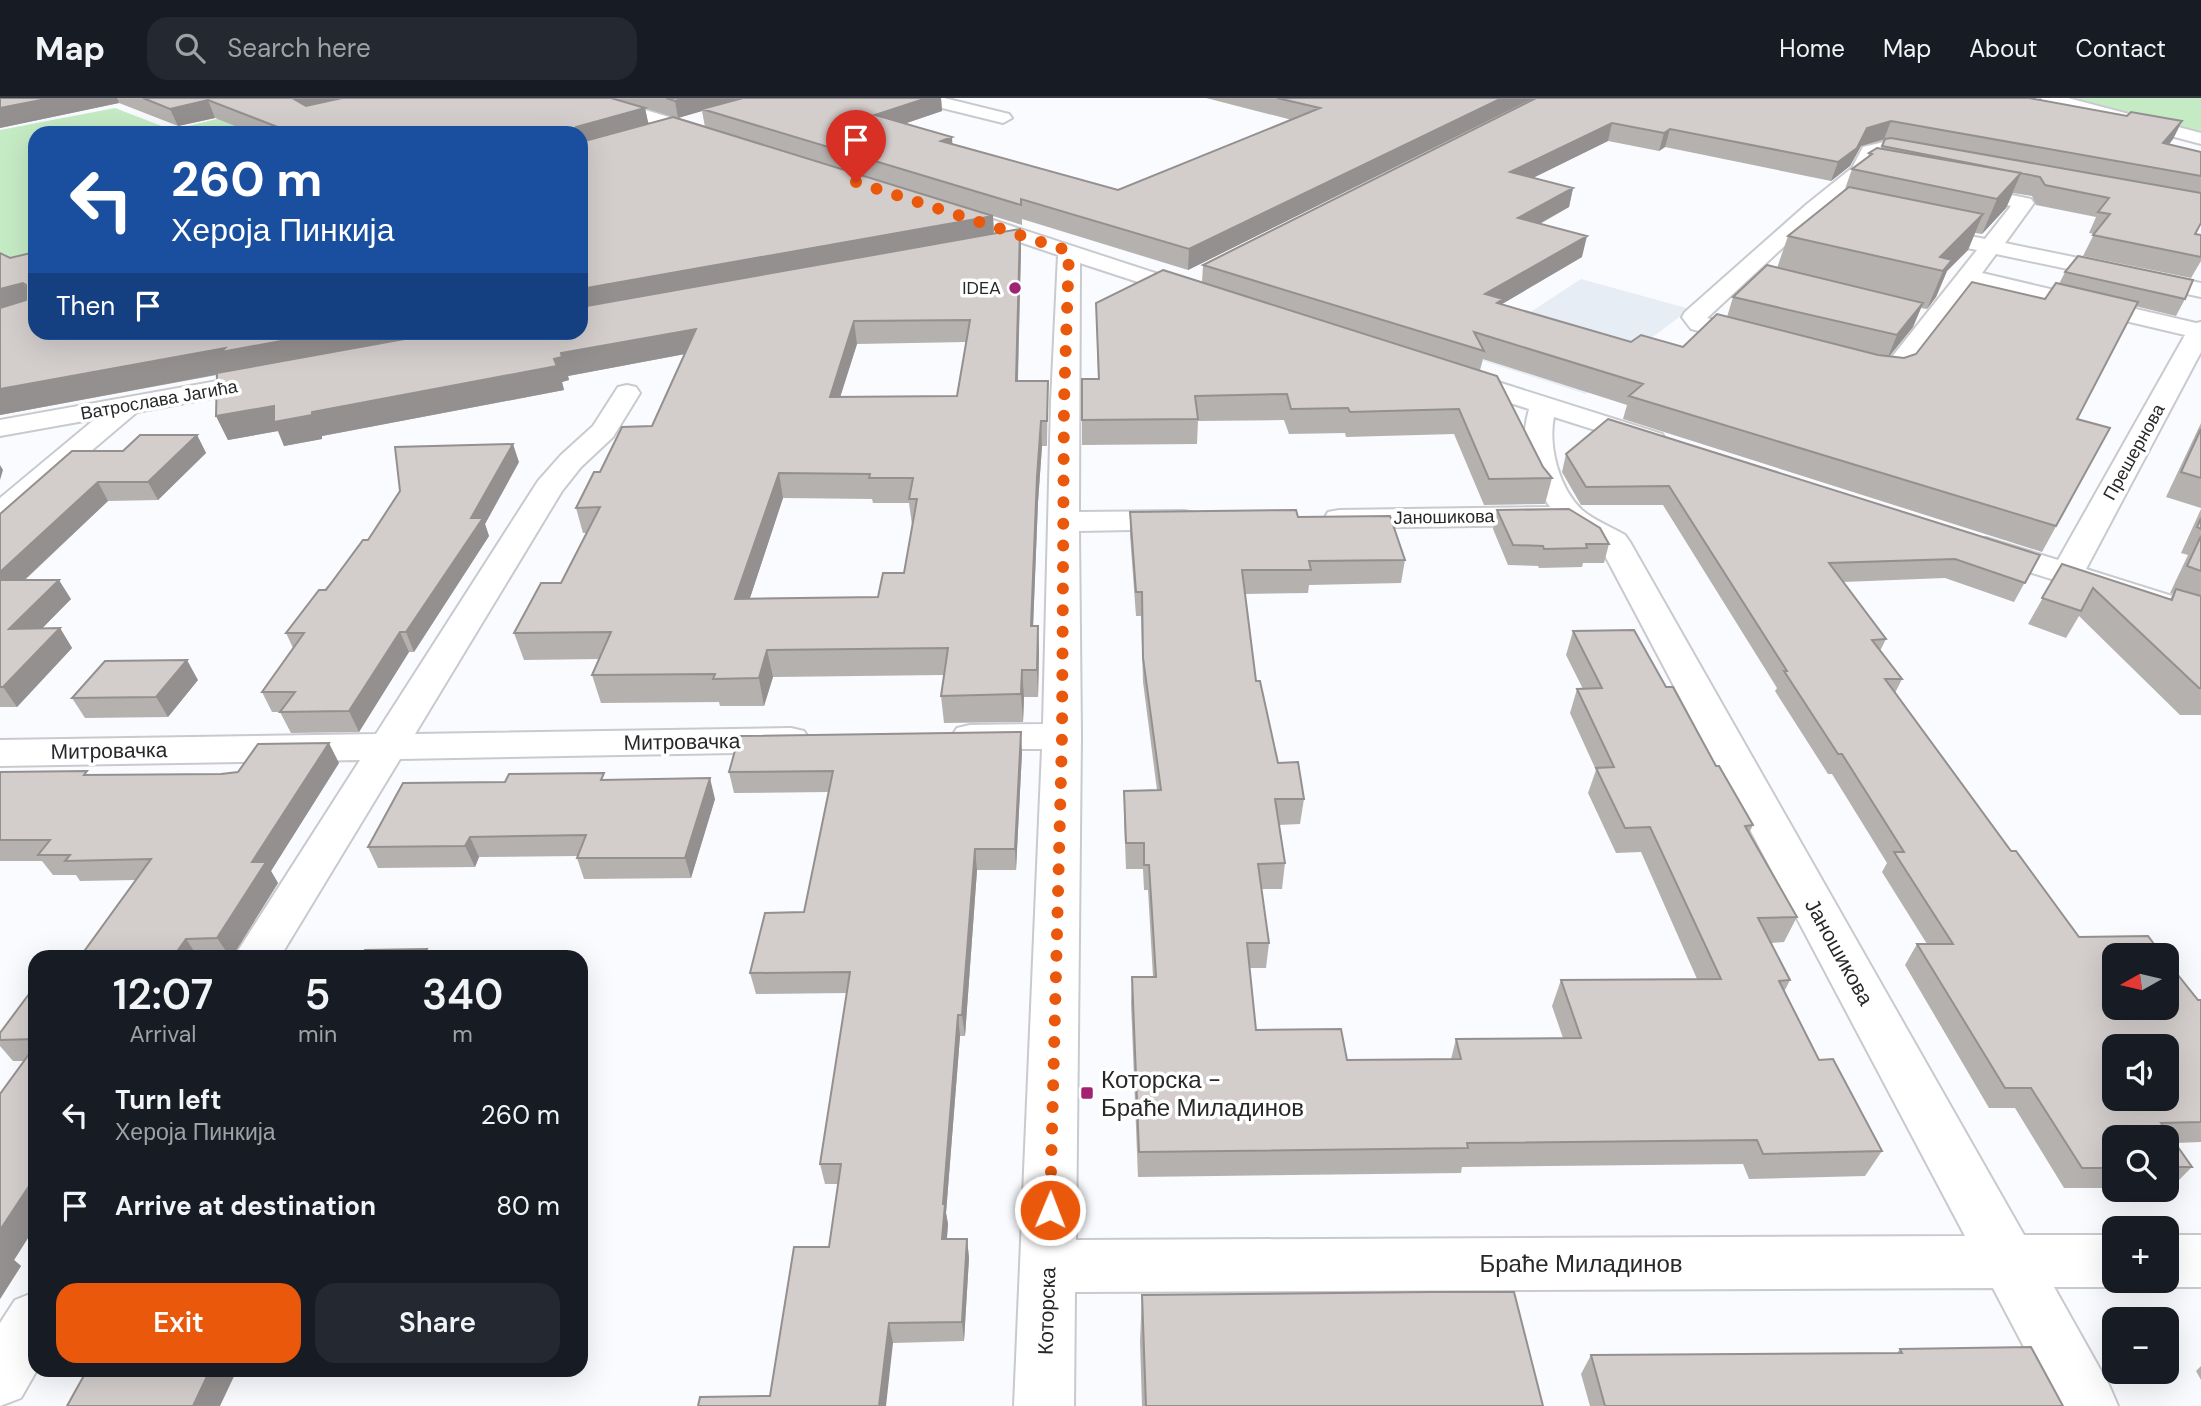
<!DOCTYPE html>
<meta charset="utf-8">
<style>
body{margin:0;font-family:"DM Sans",sans-serif;background:#242831;color:#f1f3f6;height:100vh;display:flex;flex-direction:column;font-size:26px;white-space:nowrap}
*{box-sizing:border-box;margin:0}
p{font-size:23px;color:#9ea1a6}
.icon{flex:none;width:38px;height:38px;fill:none;stroke:currentColor;stroke-width:2;stroke-linecap:round;stroke-linejoin:round}
.map{position:relative;flex:1;overflow:hidden}
.details{position:absolute;left:28px;top:852px;width:560px;height:427px;display:flex;flex-direction:column;background:#171b24;border-radius:21px;box-shadow:0 7px 28px #0002}
.details>*{flex:none}
.banner{position:absolute;left:28px;top:28px;width:560px;height:214px;border-radius:21px;box-shadow:0 7px 28px #0002;background:#1a4fa0;color:#fff;overflow:hidden}
.needle{width:46px;rotate:262deg}
.buttons{position:absolute;left:2102px;top:845px;display:grid;gap:14px}
.buttons a{display:grid;place-items:center;width:77px;height:77px;border-radius:14px;background:#171b24;box-shadow:0 7px 28px #0002;font-size:35px}
.pin{position:absolute;display:grid;place-items:center;width:60px;height:60px;color:#fff;margin:-72px -30px;border-radius:50% 50% 50% 0;rotate:-45deg;box-shadow:0 0 7px #0007}
.pin .icon{rotate:45deg}
.me{position:absolute;width:77px;margin:-38px;rotate:1deg;stroke-linejoin:round;filter:drop-shadow(0 0 5px #0008)}
.turn{display:flex;align-items:center;gap:24px;height:147px;padding:0 28px;font-size:32px}
.turn .icon{width:91px;height:91px;stroke-width:2.5}
.turn b{display:block;font-size:49px;line-height:60px}
.then{display:flex;align-items:center;height:66px;padding:0 28px;background:#0003;gap:14px;font-size:26px}
.eta{display:flex;justify-content:space-evenly;align-items:center;height:119px;text-align:center}
.eta b{font-size:42px;font-weight:600;line-height:49px}
.action{display:flex;gap:14px;margin-top:auto;padding:14px 28px}
.action a{flex:1;height:80px;border-radius:21px;background:#ea580c;color:#fff;font-size:28px;font-weight:600;line-height:80px;text-align:center}
.action a+a{background:#242831;color:#f1f3f6}
ul{padding:0;list-style:none}
li{display:flex;align-items:center;gap:21px;height:91px;padding:0 28px}
li div{flex:1}
li b{display:block;font-size:26px}
li em{font-style:normal}
header{display:flex;align-items:center;gap:42px;box-sizing:border-box;height:98px;padding:0 35px;background:#171b24;border-bottom:2px solid #363941}
header strong{font-size:33px}
nav{display:flex;gap:38px;margin-inline-start:auto;font-size:24px}
.search{width:490px;height:63px;background:#242831;display:flex;align-items:center;gap:18px;box-sizing:border-box;padding:0 24px;border-radius:21px;color:#9ea1a6;font-size:26px}
.map>svg:first-child{display:block}
.built{fill:#e7edf5}
.green{fill:#c5ebc5}
.lines{fill:none;stroke-linecap:round;stroke-linejoin:round}
.minor-casing{stroke:#c8cace;stroke-width:4}
.minor{fill:#fff;fill-rule:evenodd}
.wall{fill:#b5b1af;fill-rule:evenodd}
.shaded-wall{fill:#94908f}
.building{fill:#d3cecc;stroke:#94908f;stroke-width:2;fill-rule:evenodd}
.route{stroke:#ea580c;stroke-width:12;stroke-dasharray:0 21.6}
.poi-dot{fill:#a12172;stroke:#fff;stroke-width:2.5}
.labels{text-anchor:middle;dominant-baseline:central;stroke-width:7;stroke-linejoin:round;paint-order:stroke}
.far-poi-label{font-size:18px;fill:#272829;stroke:#fff;text-anchor:end}
.far-street-label{font-size:18px;fill:#272829;stroke:#fff}
.street-label{font-size:21px;fill:#272829;stroke:#fff}
.near-poi-label{font-size:24px;fill:#272829;stroke:#fff;text-anchor:start}
.near-street-label{font-size:24px;fill:#272829;stroke:#fff}
</style>
<header>
<strong>Map</strong>
<div class="search"><svg class="icon" aria-label="search" viewBox="0 0 24 24"><circle cx="10" cy="10" r="6"/><path d="M15 15l6 6"/></svg>Search here</div>
<nav><a>Home</a><a>Map</a><a>About</a><a>Contact</a></nav>
</header>
<div class="map">
<svg width="2201" height="1308" viewBox="0 0 2201 1308">
<rect width="100%" height="100%" fill="#f9fbff"/>
<!-- built -->
<path class="built" d="M1581 181 1690 211 1630 256 1635 258 1586 296 1465 257Z"/>
<!-- green -->
<path class="green" d="M183 0 303 19 241 35H35V157L0 165V32L115 10 172 32 229 18Z
M2058 0H2201V40Z"/>
<g class="lines">
<defs>
<path id="minor" d="M579 0H605L716 33 719 37 710 42 704 41 581 4Z
M916 0H944L1009 16 1012 20 1003 25 918 4Z
M2041 0H2068L2201 35V46L2043 4Z
M1884 44 1931 53 1933 57 1924 63 1884 56 1877 57 1867 77 1821 114 1707 220 1764 235 1767 240 1764 245 1755 247 1691 231 1682 219 1685 214 1807 106 1852 70 1863 49Z
M1958 86 2031 101 2034 105 2005 145 2201 185V199L1996 156 1982 175 2196 225 2201 224V254L2086 471 2201 507V528L1975 457 1970 450 1975 443 1986 440 2058 462 2185 237 1973 187 1904 278C1888 283 1867 278 1851 273L1847 268 1851 263 1860 260 1888 264 1977 152 1962 149 1959 144 1962 139 1970 138 1985 141 2011 108 1951 96 1948 92 1951 88Z
M944 106 1204 191 1208 196 1204 201 1196 203 1080 165 1079 414 1184 413 1195 415 1199 422 1195 429 1184 431 1079 433 1081 638 1076 1142 1965 1138 1601 450 1560 424 1548 427 1339 430 1328 428 1324 421 1328 414 1339 412 1550 409C1527 374 1518 353 1529 311L1448 285 1444 279 1448 273 1457 271 1662 336 1666 342 1662 348 1652 350 1554 319C1548 349 1559 390 1582 412 1593 422 1612 429 1625 437L1630 444 2024 1137H2114V1183H2130L2114 1189H2054L2109 1287 2118 1308H2055L1993 1190 1075 1194 1074 1308H1014L1042 651H970L957 648 951 639 957 630 970 627 1043 626 1051 304 1058 157 937 116 934 112 937 108Z
M267 274 276 276 280 282 276 288 137 314 11 421 0 424V400L95 321 0 338V322Z
M627 287 636 289 640 295 613 339 581 369 562 393 415 636 791 630 804 633 810 642 804 651 791 654 400 661 280 859H234L360 662 0 668V642L376 636 538 383 561 357 593 328 618 289Z
M2166 1137H2201V1189H2166L2150 1183H2166Z
M35 1194V1272H37L21 1300 0 1308V1225L15 1202Z"/>
</defs>
<!-- minor casing -->
<use href="#minor" class="minor-casing"/>
<!-- minor -->
<use href="#minor" class="minor"/>
</g>
<!-- wall -->
<path class="wall" d="M0 0H612L645 10 648 26 673 19 613 0H941L942 13 904 26 952 39V46L1118 92 1292 22 1206 0H1534L1188 172 1022 121V127L993 118 994 135 1020 131 1021 151 1018 283H1048L1047 348H1042L1038 404 1033 528H1038L1039 555 1038 599H1024L1023 624 944 625 941 598 944 577 773 579 764 608H720L719 604 601 605 592 577 600 561 524 562 514 535 561 485 587 435H583L576 410 600 374 652 328 685 256 568 278 569 282 562 284 564 292 322 338V341L284 348 278 333 228 342 216 318 217 277 0 317V155L10 160 35 154V234H581V35H253L215 20 178 28 119 5 0 30ZM702 13 705 29 678 20ZM966 244 957 298H840L857 246ZM783 400 872 401 873 405H909L912 427H913L904 475 878 499 750 500Z
M1536 0 2127 18 2182 23 2173 41 2169 47 2201 54V126L2196 136 2201 137V163L2191 180 2083 158 2094 136 2089 135 2096 119 2036 107 2032 98 2013 95 2006 110 1982 136 1975 135 1968 152 1947 173 1936 199 1927 211 1921 210 1913 229 1889 259 1904 260 1916 256 2045 201 2059 186 2065 174 2185 201 2176 218 2135 208 2077 321 2110 330 2042 454 1623 321 1627 307 1483 261 1480 272 1543 369 1552 380 1545 406 1484 407 1454 336 1346 339 1345 335 1289 336 1284 322 1198 323 1197 346 1082 347V322L1098 281 1096 205 1202 184 1203 167ZM1885 42 1881 50 1869 55 1868 59 1852 71 1845 91 1788 138 1777 170 1733 199 1727 219 1683 249 1631 244 1502 206 1582 159 1540 126 1569 109 1573 90 1533 80 1608 43 1659 53 1665 49 1831 83 1850 68 1861 48Z
M2201 325V410L2166 399Z
M197 337 206 355 158 402 108 403 25 482 71 501 42 530H60L72 550 17 609H0V416L123 353Z
M1566 356 2040 457 2014 504 1945 480 1843 484 1886 541 1880 553 1902 581 1895 595 2011 753 2079 839 2198 902H2201V1044L2175 1045 2192 1069 2172 1089H2166V1040H2114V1090H2064L2015 1010H1989L1905 867 1917 846H1927L1882 774 1887 765 1832 676H1828L1775 593 1777 590 1663 407H1581L1562 374Z
M519 364 485 426 489 438 414 554H409L359 634 291 635 280 614H272L262 594 293 550 286 535 368 442Z
M2201 411V617H2180L2079 518 2066 540 2028 526 2062 466 2170 501 2173 496 2170 495 2188 457 2181 455Z
M1497 412 1609 446 1604 465H1583L1582 469 1539 470 1538 468 1508 467 1493 431Z
M1130 414 1298 419 1405 462 1401 485 1309 487 1308 495 1245 496 1256 583 1278 665 1304 701 1300 726 1279 727 1285 765 1282 791H1261L1269 845 1266 870H1249L1256 932 1347 962 1451 961 1456 941 1563 940 1552 908 1561 882 1697 881 1641 754 1616 755 1588 695 1596 672 1570 615 1577 591H1583L1566 557 1573 533 1666 589 1716 668 1753 727 1749 735 1797 819 1784 844 1771 845 1790 882 1784 894 1819 962 1882 1053 1865 1078 1749 1081 1743 1066 1462 1069 1461 1075 1138 1079 1131 905 1132 879H1153L1148 792H1144L1143 771H1126L1124 718V693L1157 692 1143 584 1141 518H1136L1130 437Z
M198 582 168 619 85 620 72 600Z
M1022 654 1016 772H977L965 938H960L946 1115 948 1126 947 1141H967L969 1160 964 1243 893 1245 770 1298 829 1149 838 1086H825L820 1066 847 895 756 896 750 875 804 814 828 694 734 695 729 674Z
M339 665 271 773 278 785 232 859H80L136 782 80 783 76 777H53L42 763H0V674L89 677 221 676Z
M606 682 715 701 691 780 584 781 577 760 578 758 479 759 475 769 378 770 368 749 505 684Z
M35 888V1129L14 1162 21 1168 0 1201 25 963H13L0 948V935Z
M1142 1197 1543 1308H1142L1140 1243Z
M1900 1251 2063 1308H1590L1581 1276 1591 1257 1897 1255Z
M2201 1268V1282L2196 1273Z"/>
<!-- shaded-wall -->
<path class="shaded-wall" d="M51 0H117L119 5 0 30V10Z
M295 0H356L300 19 294 1Z
M684 0H749L702 11V13L678 20 675 3Z
M927 0H941L942 13 877 35 875 17Z
M1502 0H1534L1188 172 1189 151Z
M208 2 215 20 178 28 170 11Z
M645 10 649 28 581 47V35H576V29Z
M1891 23 1884 41 1861 48 1850 68 1831 83 1838 64 1867 30Z
M2182 23 2173 41 2153 64 2163 45Z
M1612 25 1608 43 1506 93 1510 74Z
M1670 31 1665 49 1659 53 1664 35Z
M952 39 953 57 941 43Z
M2021 75 2006 110 1982 136 1997 101Z
M1573 90 1569 109 1513 140 1518 120Z
M1983 116 1968 152 1947 173 1936 199 1927 211 1943 173 1940 159Z
M993 118 994 138 581 214V191Z
M1020 131 1021 151 1017 307 1016 283Z
M1587 138 1582 159 1502 206 1498 223 1485 196Z
M23 185 34 206 0 216V191Z
M1923 205 1913 229 1887 261 1897 237Z
M854 223 857 246 833 322 830 299Z
M696 231 701 253 568 278 569 282 562 284 564 292 322 338V341L284 348 278 333 228 342 216 318 274 308 312 314 554 261 561 255Z
M330 234H463L230 274 0 317V291L225 250Z
M1041 323 1042 348 1038 404 1032 555 1031 528 1037 379Z
M197 337 206 355 158 402 148 384Z
M513 346 519 364 485 426 489 438 414 554 406 534Z
M0 367 3 372 0 382Z
M779 375 783 400 741 527 735 501Z
M98 384 108 403 4 501 0 495V474Z
M59 482 71 501 22 551 9 531Z
M1038 528 1039 555 1038 599 1037 572Z
M60 530 72 550 17 609 3 589Z
M400 534 409 554 359 634 349 613Z
M767 552 773 579 764 608 759 580Z
M187 562 198 582 168 619 156 599Z
M1022 572 1024 599 1023 624 1021 596Z
M1021 634 1022 654 1016 772 1015 751Z
M329 645 339 665 271 773 278 785 232 859H230L217 840 252 764Z
M710 680 715 701 691 780 685 760Z
M470 739 479 759 475 769 465 748Z
M975 751 977 772 965 938 962 917Z
M186 841 198 859H173Z
M427 851 431 859H423Z
M958 917 960 938 946 1115 948 1126 945 1160 942 1141 943 1106Z
M35 1079V1129L14 1162 21 1168 0 1201V1132Z
M967 1141 969 1160 964 1243 962 1224Z
M889 1225 893 1245 886 1308H879Z
M210 1272H237L220 1308H193Z"/>
<!-- building -->
<path class="building" d="M0 0H51L0 10Z
M143 0H295L294 1 306 8 342 0H611L645 10 576 29V35H293L208 2 170 11Z
M666 0H684L675 3Z
M743 0H927L875 17 952 39 941 43 1118 92 1320 10 1277 0H1502L1189 151 1021 101V107L702 11Z
M1536 0H2029L2127 18 2131 14 2182 23 2163 45 2201 54V78L1891 23 1867 30 1857 50 1838 64 1670 31 1664 35 1612 25 1510 74 1573 90 1518 120 1587 138 1485 196 1503 201 1497 205 1631 244 1641 237 1683 249 1717 216 1878 257 1904 260 1916 256 1972 184 2045 201 2056 185 2138 204 2077 321 2110 330 2056 428 1629 298 1643 286 1474 234 1484 253 1203 167Z
M673 19 993 118 581 191V44Z
M1891 40 2201 95V125L2195 136 2201 137V159L2093 137 2110 116 2098 114 2109 100 2045 87 2040 79 1882 48 1885 41Z
M1877 50 2021 75 1997 101 1852 71 1872 56 1869 55Z
M1849 89 1983 116 1940 159 1952 162 1943 173 1788 138Z
M1020 131 1016 283H1048L1047 323H1041L1037 379 1031 528H1038L1037 572H1022L1021 596 941 598 948 550 767 552 759 580 713 581 715 576 592 577 611 534 514 535 541 485H561L600 409 576 410 594 374H600L622 329 652 328 696 231 561 255 562 259 554 261 557 268 312 314V317L274 324V308L216 318 217 275 443 234H581V209ZM970 222 957 298 830 299 854 223ZM779 375 870 376 869 380H913L909 401H917L904 475H883L878 499 735 501Z
M35 154V234H330L221 254 225 250 0 291V210L26 202V187L23 185 0 191V155L10 160Z
M2078 158 2193 182 2185 201 2065 174Z
M1767 167 1923 205 1897 237 1733 199Z
M1163 172 1497 278 1543 369 1552 380 1489 381 1459 311 1350 314 1348 310 1291 311 1287 296 1195 298 1198 321 1082 322V281H1099L1096 205Z
M1608 321 2040 457 2025 485 1955 461 1829 465 1886 541 1872 542 1902 581H1885L2011 753H2016L2079 839 2148 838 2163 858H2114V910H2166V862L2198 902H2201V1024L2161 1025 2192 1069H2166V1040H2114V1070H2082L2031 990H2005L1917 846H1953L1894 754H1904L1842 656H1838L1784 573H1787L1669 388 1586 389 1566 356ZM2114 948H2166V1001H2114Z
M2201 331V380L2181 374Z
M140 337H197L148 384H98L0 474V416L72 353H123Z
M513 346 471 420H483L406 534H400L349 613 280 614 295 594H262L304 535H286L319 492H326L363 442H368L400 393 395 349Z
M1569 411 1600 430 1609 446H1586L1587 450 1544 451 1543 448 1513 447 1497 412Z
M1296 412 1298 419 1390 418 1405 462 1309 463 1311 472H1242L1256 583H1260L1278 665 1298 664 1304 701H1275L1285 765 1258 766 1269 845H1247L1256 932 1341 931 1347 962 1461 961 1456 941 1581 940 1561 882 1721 881 1650 729 1625 730 1596 670 1614 669 1577 591 1602 590 1573 533 1634 532 1666 589H1673L1716 668H1719L1753 727 1745 728 1797 819 1758 820 1790 882 1779 883 1819 962 1833 961 1882 1053 1763 1056 1757 1042 1467 1045 1468 1050 1139 1054 1132 879H1156L1149 767H1144V745H1126L1124 693 1161 692 1143 560 1142 494H1136L1130 414Z
M2201 420V431L2197 429Z
M2201 438V473L2187 468Z
M2062 466 2172 502 2176 491 2201 498V590H2199L2093 490 2081 513 2042 500Z
M0 482H59L9 531 60 530 3 589H0Z
M187 562 156 599 72 600 105 563Z
M1021 634 1015 751H975L962 917H958L943 1106H945L942 1141H967L962 1224 889 1225 879 1308H698L700 1299 770 1298 794 1149H829L841 1066H820L850 874 750 875 765 815 804 814 833 673 729 674 739 638Z
M329 645 252 764H266L217 840 186 841 173 859H80L151 761 65 763 70 757H38L50 742H0V674L87 673 84 677 221 676 238 674 258 646Z
M604 675 601 682 710 680 685 760H577L586 737 470 739 465 748 368 749 403 685 505 684 509 676Z
M427 851 423 859H361L365 852Z
M35 888V941L0 942V935Z
M35 948V1079L0 1132V996Z
M1431 1194H1514L1543 1308H1146L1142 1197Z
M2031 1249 2063 1308H1605L1591 1257 1902 1255 1900 1251Z
M87 1272H210L193 1308H67Z"/>
<g class="lines">
<!-- route -->
<path class="route" d="M856 84 1069 153 1064 304 1062 638 1050 1112"/>
</g>
<!-- markers -->
<g class="poi-dot">
<circle cx="1015" cy="190" r="7"/>
<rect x="1080" y="988" width="14" height="14" rx="3.5"/>
</g>
<g class="labels">
<!-- far-poi labels -->
<g class="far-poi-label">
<text x="1001" y="190">IDEA</text>
</g>
<!-- far-street labels -->
<g class="far-street-label">
<text transform="translate(159 302) rotate(-10)">Ватрослава Јагића</text>
<text transform="translate(2134 354) rotate(-61)">Прешернова</text>
<text transform="translate(1444 419) rotate(-1)">Јаношикова</text>
</g>
<!-- street labels -->
<g class="street-label">
<text transform="translate(682 644) rotate(-1)">Митровачка</text>
<text transform="translate(109 653) rotate(-1)">Митровачка</text>
<text transform="translate(1839 854) rotate(61)">Јаношикова</text>
<text transform="translate(1047 1213) rotate(-88)">Которска</text>
</g>
<!-- near-poi labels -->
<g class="near-poi-label">
<text x="1101" y="981">Которска -<tspan x="1101" dy="28">Браће Миладинов</tspan></text>
</g>
<!-- near-street labels -->
<g class="near-street-label">
<text x="1581" y="1165">Браће Миладинов</text>
</g>
</g>
</svg>
<div class="buttons">
<a><svg class="needle" viewBox="-14 -14 28 28"><path d="M0-13l5 13h-10z" fill="#e53935"/><path d="M0 13l5-13h-10z" fill="#9ea1a6"/></svg></a>
<a><svg class="icon" aria-label="sound" viewBox="0 0 24 24"><path d="M4 9h4l5-4v14l-5-4H4zM17 9q2 3 0 6"/></svg></a>
<a><svg class="icon" aria-label="search" viewBox="0 0 24 24"><circle cx="10" cy="10" r="6"/><path d="M15 15l6 6"/></svg></a>
<a>+</a>
<a>−</a>
</div>
<div class="pin" style="left:856px;top:84px;background:#d93025"><svg class="icon" aria-label="arrive" viewBox="0 0 24 24"><path d="M6 21V4h12l-3 4 3 4H6"/></svg></div>
<svg class="me" style="left:1050px;top:1112px" viewBox="-20 -20 40 40"><circle r="17" fill="#ea580c" stroke="#fff" stroke-width="3"/><path d="M0-11L8 9 0 5-8 9z" fill="#fff"/></svg>
<div class="banner">
<div class="turn"><svg class="icon" aria-label="left" viewBox="0 0 24 24"><path d="M17 20v-9H6M10 6l-5 5 5 5"/></svg><div><b>260 m</b>Хероја Пинкија</div></div>
<div class="then">Then<svg class="icon" aria-label="arrive" viewBox="0 0 24 24"><path d="M6 21V4h12l-3 4 3 4H6"/></svg></div>
</div>
<section class="details">
<div class="eta">
<div><b>12:07</b><p>Arrival</p></div>
<div><b>5</b><p>min</p></div>
<div><b>340</b><p>m</p></div>
</div>
<ul>
<li><svg class="icon" aria-label="left" viewBox="0 0 24 24"><path d="M17 20v-9H6M10 6l-5 5 5 5"/></svg><div><b>Turn left</b><p>Хероја Пинкија</p></div><em>260 m</em></li>
<li><svg class="icon" aria-label="arrive" viewBox="0 0 24 24"><path d="M6 21V4h12l-3 4 3 4H6"/></svg><div><b>Arrive at destination</b></div><em>80 m</em></li>
</ul>
<div class="action"><a>Exit</a><a>Share</a></div>
</section>
</div>
